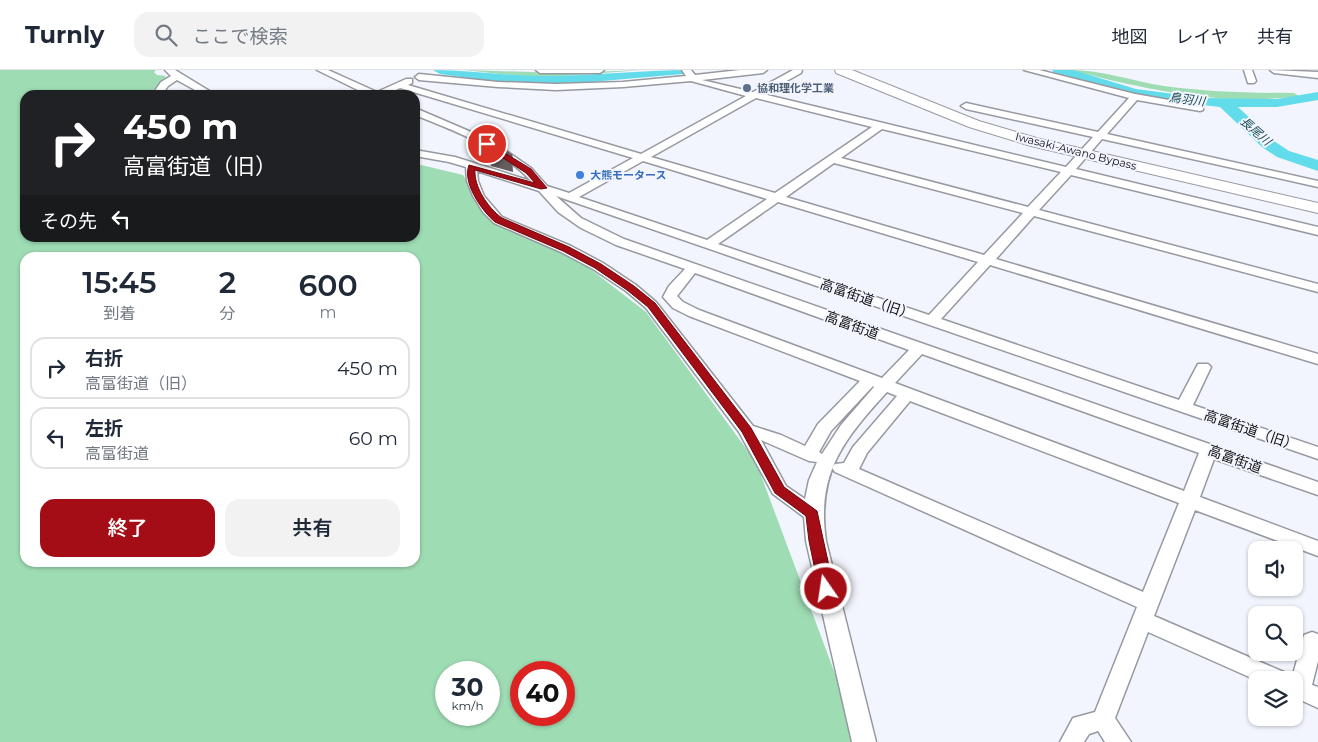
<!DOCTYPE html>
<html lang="ja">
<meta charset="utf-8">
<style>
body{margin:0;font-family:Montserrat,"Noto Sans JP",sans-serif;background:#f2f2f3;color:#1f2937;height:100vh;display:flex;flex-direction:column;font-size:19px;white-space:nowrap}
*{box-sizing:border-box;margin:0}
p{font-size:16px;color:#747a83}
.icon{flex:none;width:28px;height:28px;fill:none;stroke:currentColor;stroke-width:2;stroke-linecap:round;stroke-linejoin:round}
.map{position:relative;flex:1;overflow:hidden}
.panel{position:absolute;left:20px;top:182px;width:400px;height:315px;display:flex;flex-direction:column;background:#fff;border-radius:15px;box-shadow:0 1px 4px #0004}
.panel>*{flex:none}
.banner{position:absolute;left:20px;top:20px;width:400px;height:152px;border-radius:15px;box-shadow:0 1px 4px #0004;background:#202124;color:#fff;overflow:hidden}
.buttons{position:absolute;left:1248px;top:471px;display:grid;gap:10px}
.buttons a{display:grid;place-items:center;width:55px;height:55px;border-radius:10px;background:#fff;box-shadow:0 1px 4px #0004;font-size:25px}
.speed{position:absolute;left:435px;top:591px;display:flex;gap:10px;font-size:25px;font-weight:700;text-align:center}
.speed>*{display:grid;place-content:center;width:65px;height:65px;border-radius:50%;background:#fff;box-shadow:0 1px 4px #0004;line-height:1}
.speed small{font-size:12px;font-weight:400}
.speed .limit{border:8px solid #d22;background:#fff;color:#111}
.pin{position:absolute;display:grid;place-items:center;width:42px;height:42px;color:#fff;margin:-21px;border:2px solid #fff;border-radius:50%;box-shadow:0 1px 5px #0007}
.me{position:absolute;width:55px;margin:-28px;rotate:347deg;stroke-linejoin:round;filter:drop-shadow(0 0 4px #0008)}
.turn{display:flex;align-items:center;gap:18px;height:105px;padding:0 20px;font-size:22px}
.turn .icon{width:65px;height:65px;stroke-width:2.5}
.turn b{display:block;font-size:35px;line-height:42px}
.then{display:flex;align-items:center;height:48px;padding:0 20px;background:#0003;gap:10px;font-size:19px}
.eta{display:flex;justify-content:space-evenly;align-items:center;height:85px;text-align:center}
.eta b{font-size:30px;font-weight:600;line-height:35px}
.action{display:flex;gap:10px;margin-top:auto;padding:10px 20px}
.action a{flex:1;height:58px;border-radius:15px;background:#a40c16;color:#fff;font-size:20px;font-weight:600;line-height:58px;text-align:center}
.action a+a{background:#f2f2f3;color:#1f2937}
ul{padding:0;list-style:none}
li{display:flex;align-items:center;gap:15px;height:62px;margin:0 10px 8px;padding:0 10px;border:2px solid #e0e1e3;border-radius:15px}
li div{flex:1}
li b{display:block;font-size:19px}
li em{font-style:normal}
header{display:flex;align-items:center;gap:30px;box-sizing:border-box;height:70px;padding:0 25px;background:#fff;border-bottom:1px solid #e0e1e3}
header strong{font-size:24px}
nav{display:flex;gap:28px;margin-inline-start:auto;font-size:18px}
.search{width:350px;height:45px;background:#f2f2f3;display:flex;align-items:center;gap:12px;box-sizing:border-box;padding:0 18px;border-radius:15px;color:#747a83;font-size:19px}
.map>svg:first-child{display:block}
.green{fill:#9edcb3;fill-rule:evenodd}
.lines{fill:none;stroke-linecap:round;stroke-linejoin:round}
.river{fill:#62dbea;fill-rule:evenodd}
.minor-casing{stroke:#9799a1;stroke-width:3}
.highway-casing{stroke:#9799a1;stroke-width:2}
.minor{fill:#fff;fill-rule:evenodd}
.highway{fill:#fff;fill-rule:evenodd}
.wall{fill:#655d5b}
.building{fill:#756c6a;stroke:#524c4a}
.route{fill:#a40c16;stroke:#6b080e}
.service-dot{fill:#5c6f8a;stroke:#f3f5fe;stroke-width:2}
.shop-dot{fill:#3f7fe0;stroke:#f3f5fe;stroke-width:2}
.labels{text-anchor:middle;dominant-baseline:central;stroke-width:4;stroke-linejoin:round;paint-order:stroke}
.far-service-label{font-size:11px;font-weight:bold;fill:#4e5e75;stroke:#f3f5fe;text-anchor:start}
.far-street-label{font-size:11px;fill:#101013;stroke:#f3f5fe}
.far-shop-label{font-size:11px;font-weight:bold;fill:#366cbe;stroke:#f3f5fe;text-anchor:start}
.far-water-label{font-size:12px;font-style:italic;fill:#154b51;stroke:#f3f5fe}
.street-label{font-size:14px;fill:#101013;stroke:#f3f5fe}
</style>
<header>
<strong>Turnly</strong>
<div class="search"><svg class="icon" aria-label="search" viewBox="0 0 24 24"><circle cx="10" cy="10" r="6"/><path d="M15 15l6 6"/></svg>ここで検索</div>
<nav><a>地図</a><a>レイヤ</a><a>共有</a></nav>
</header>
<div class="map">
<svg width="1318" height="672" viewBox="0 0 1318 672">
<rect width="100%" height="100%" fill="#f3f5fe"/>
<!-- green -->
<path class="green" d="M0 0H156L154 2 157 5 166 6 149 25H25V168H415V89H417V94L463 105 493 153 567 181 646 242 756 392 850 644 854 672H0ZM25 188H415V492H25ZM446 602H489V645H446ZM521 602H564V645H521Z
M464 0 562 3 643 0 536 8Z
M1070 0C1102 0 1133 11 1164 16 1208 22 1251 23 1294 23L1299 26C1223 37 1144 19 1070 0Z"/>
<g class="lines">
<!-- river -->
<path class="river" d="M433 0C470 0 507 6 544 6 593 6 641 0 690 0L683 4 567 14 497 12 440 4Z
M1052 0H1073L1136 19 1205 28 1277 29 1318 22V30L1277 37H1238L1274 71 1289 81 1318 90V101L1277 87 1262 77 1220 37 1134 27 1054 3Z"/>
<defs>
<path id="minor" d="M165 0H175L216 25H204L177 10 168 16 162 25H152L161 12 171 6Z
M317 0H328L377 22 406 9H412V13L408 15 641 84 746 26 691 11 623 17 556 20 498 17 419 10 415 7 419 4 498 12 556 14 623 12 686 6 682 0H691L695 5 740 0H767L763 3 702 10 753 22 793 0H802L801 3 763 24 1066 97 1093 67 966 39 961 36 966 33 1098 62 1129 28 1024 0H1039L1135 24 1203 36V40L1200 41 1137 30 1107 64 1318 111V117L1102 69 1076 99 1318 157V165L1071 105 1039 140 1318 214V222L1034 146 996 189 1318 284V294L990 195 941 249 1179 330 1198 294H1208L1211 297 1193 335 1318 377V389L556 126 581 148 624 169 1318 412V425L1214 389 1200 427 1318 471V486L1195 440 1154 546 1286 603 1289 609 1292 608 1304 565 1312 562 1318 564V591L1312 615 1318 617V638L1294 627V610H1256L1148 562 1115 648 1131 672H1105L1098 661 1089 664 1084 672H1060L1073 648 1095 642 1137 537 835 402 832 398 835 394 844 393 853 377 897 326 887 322C844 369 816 403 826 471L876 672H852L806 471 804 447 773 424 739 362 646 238 626 221 593 199 561 182 494 153 483 142 473 126 467 111 466 97 449 92 415 86V80L455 87 531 111C501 78 455 61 415 45V38L492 71 531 98 547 116 569 123 633 88 400 18 385 25H368ZM756 28 872 57 775 123 651 87ZM882 59 1061 102 1028 137 841 88ZM643 91 767 129 707 170 579 127ZM834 93 1023 143 984 185 786 127ZM477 101 539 121 558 142 581 158 616 175 685 199 669 216 663 227 673 238 689 246 860 311 818 354 805 376 781 365 753 356 656 232 636 215 603 193 571 176 502 147 484 126 478 111ZM778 132 978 192 929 245 718 174ZM695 203 909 280 882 308 699 240 683 232 677 226ZM922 284 1199 383 1184 421 895 313ZM873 316 874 317 841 355 822 384 819 382 831 361ZM910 331 1179 433 1143 522 859 399 867 383ZM761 370 809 391 817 392 809 410 805 429 786 416Z
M536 0H604L600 3H540Z
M1244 0H1252L1256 11 1254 13H1248Z
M1270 0 1318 2V8L1274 3Z"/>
<path id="highway" d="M835 0H852L979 51 1040 69 1318 133V143L1031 76 969 57 836 3Z"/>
</defs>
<!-- minor casing -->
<use href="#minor" class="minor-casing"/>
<!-- highway casing -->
<use href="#highway" class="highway-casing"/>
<!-- minor -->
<use href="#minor" class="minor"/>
<!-- highway -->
<use href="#highway" class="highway"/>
</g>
<!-- wall -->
<path class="wall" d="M489 84 512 85 513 102 491 96Z"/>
<!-- building -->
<path class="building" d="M500 77 512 85V90L489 84Z"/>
<!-- route -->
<path class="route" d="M487 72 531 99 547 118 541 119 475 100C474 117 488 138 502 148L569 177 601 194 634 216 655 233 751 358 784 417 817 441 834 519 832 523 826 524 821 523 819 519 809 471 806 446 775 423 742 362 648 237 627 220 595 198 563 181 495 152C482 141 462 113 469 95L535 113 526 103 485 76 483 74Z"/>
<!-- markers -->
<circle class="service-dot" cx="747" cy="18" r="5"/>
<circle class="shop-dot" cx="580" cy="105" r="5"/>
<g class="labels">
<!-- far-service labels -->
<g class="far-service-label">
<text x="757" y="18">協和理化学工業</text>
</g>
<!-- far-street labels -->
<g class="far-street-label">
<text transform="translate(1076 81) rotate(14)">Iwasaki-Awano Bypass</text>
</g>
<!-- far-shop labels -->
<g class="far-shop-label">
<text x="590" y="105">大熊モータース</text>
</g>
<!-- far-water labels -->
<g class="far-water-label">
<text transform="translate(1187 29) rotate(7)">鳥羽川</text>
<text transform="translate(1256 61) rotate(41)">長尾川</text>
</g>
<!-- street labels -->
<g class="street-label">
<text transform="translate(867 229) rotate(19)">高富街道（旧）</text>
<text transform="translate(852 255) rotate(20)">高富街道</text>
<text transform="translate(1251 360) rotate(19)">高富街道（旧）</text>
<text transform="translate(1235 389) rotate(20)">高富街道</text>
</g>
</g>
</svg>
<div class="buttons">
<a><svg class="icon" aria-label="sound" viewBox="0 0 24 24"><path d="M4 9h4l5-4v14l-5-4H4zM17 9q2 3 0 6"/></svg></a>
<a><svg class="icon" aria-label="search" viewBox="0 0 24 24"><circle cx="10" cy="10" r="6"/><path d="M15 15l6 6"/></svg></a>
<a><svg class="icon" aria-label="layers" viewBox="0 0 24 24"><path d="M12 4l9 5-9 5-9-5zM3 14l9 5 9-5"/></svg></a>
</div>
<div class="speed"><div>30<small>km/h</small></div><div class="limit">40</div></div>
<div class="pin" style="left:487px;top:74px;background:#d93025"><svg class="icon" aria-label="arrive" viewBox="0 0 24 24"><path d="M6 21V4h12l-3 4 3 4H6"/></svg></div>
<svg class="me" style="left:826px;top:519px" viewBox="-20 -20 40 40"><circle r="17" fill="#a40c16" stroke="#fff" stroke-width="3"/><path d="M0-11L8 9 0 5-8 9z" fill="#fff"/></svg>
<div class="banner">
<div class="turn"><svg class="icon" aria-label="right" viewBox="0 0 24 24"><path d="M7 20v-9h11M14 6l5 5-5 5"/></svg><div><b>450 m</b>高富街道（旧）</div></div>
<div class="then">その先<svg class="icon" aria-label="left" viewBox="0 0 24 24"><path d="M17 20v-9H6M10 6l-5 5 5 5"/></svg></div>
</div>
<section class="panel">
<div class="eta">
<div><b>15:45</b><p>到着</p></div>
<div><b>2</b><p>分</p></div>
<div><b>600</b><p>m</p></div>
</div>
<ul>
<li><svg class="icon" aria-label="right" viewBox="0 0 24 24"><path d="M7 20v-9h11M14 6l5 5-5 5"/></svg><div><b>右折</b><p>高富街道（旧）</p></div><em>450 m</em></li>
<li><svg class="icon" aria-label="left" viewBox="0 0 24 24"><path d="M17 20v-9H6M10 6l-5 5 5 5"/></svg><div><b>左折</b><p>高富街道</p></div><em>60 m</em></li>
</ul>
<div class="action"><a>終了</a><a>共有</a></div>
</section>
</div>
